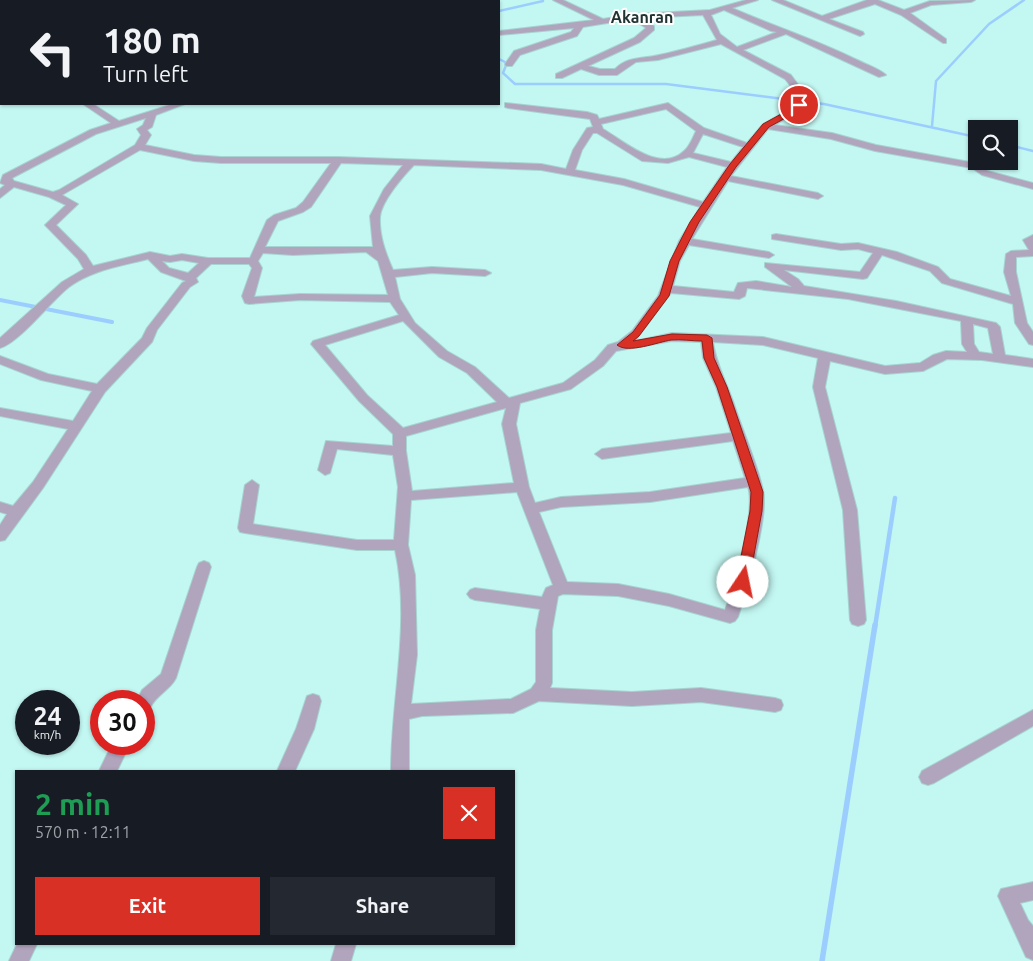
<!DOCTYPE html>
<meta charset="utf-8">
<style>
body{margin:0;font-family:Ubuntu,sans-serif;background:#242831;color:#f1f3f6;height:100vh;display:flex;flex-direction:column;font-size:19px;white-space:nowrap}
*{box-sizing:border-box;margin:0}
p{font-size:16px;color:#9ea1a6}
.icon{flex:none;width:28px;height:28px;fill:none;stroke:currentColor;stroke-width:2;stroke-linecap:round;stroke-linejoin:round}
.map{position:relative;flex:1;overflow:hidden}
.sheet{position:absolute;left:15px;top:770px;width:500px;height:175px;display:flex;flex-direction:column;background:#171b24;border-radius:0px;box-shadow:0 1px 4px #0004}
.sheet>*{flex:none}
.top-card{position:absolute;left:0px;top:0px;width:500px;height:105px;box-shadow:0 1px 4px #0004;background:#171b24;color:#f1f3f6;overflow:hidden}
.controls{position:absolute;left:968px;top:120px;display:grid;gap:10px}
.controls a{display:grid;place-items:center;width:50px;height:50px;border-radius:0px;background:#171b24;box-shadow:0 1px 4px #0004;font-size:25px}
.speed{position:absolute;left:15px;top:690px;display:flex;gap:10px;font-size:25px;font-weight:700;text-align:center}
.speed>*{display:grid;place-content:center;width:65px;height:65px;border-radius:50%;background:#171b24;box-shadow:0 1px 4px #0004;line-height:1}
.speed small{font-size:12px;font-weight:400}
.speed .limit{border:8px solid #d22;background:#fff;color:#111}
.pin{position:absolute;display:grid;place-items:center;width:42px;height:42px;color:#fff;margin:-21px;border:2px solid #fff;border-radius:50%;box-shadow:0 1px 5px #0007}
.me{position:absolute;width:55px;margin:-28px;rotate:11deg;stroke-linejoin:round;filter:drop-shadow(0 0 4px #0008)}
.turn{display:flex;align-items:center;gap:18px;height:105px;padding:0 20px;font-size:22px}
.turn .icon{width:65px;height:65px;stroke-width:2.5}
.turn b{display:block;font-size:35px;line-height:42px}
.round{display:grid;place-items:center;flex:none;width:52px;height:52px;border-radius:0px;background:#242831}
.headline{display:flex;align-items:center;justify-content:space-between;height:85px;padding:0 20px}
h1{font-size:30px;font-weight:600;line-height:38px;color:#1e9e55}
.primary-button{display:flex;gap:10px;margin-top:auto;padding:10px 20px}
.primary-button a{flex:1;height:58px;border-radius:0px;background:#d93025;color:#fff;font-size:20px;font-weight:600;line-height:58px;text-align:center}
.primary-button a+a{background:#242831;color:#f1f3f6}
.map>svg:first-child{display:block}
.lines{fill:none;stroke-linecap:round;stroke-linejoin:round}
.stream-far3{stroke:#9bcdff;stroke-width:2.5}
.stream-far2{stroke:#9bcdff;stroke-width:4}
.stream-far1{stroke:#9bcdff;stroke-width:4.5}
.stream{stroke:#9bcdff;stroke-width:5.5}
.minor-casing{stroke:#a6d4d0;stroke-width:2}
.minor{fill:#b1a4bd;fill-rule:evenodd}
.route{fill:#d93025;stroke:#8d1f18}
.labels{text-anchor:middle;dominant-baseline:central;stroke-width:4;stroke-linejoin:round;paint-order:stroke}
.far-quarter-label{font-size:16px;font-weight:bold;fill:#203433;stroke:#fff}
</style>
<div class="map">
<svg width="1033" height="961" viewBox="0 0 1033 961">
<rect width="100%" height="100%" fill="#c3f7f2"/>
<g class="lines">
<!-- stream-far3 -->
<path class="stream-far3" d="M250 0 252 1
M499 11 543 1
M499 59 507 63 503 73 515 84H666L824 104 976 137
M932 126 936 81 989 24 1024 0
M1009 145 1033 151"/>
<!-- stream-far2 -->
<path class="stream-far2" d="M0 300 112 322"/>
<!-- stream-far1 -->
<path class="stream-far1" d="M875 627 895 498"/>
<!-- stream -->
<path class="stream" d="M822 961 875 625"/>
<defs>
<path id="minor" d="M103 0H111V1H103Z
M424 0H433L434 1H425Z
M553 0H563L603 19 633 14 710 10 746 0H758L732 8C773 26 815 39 855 59 865 64 878 68 886 75L879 77 786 34 743 50 791 75 805 94 800 110 775 125 832 133 876 145 975 163 988 171 1033 183V189L982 175 972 168 875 151 831 139 768 129 731 176 818 193 823 196 818 199 728 181 692 239 769 252 774 255 769 258 689 245 680 261 673 286 734 292 738 283 756 281 792 287 765 267V263L860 272 873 253 858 249 841 250 772 239V235L776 234 841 244 858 243 897 252 938 267 950 279 1011 296 1004 272 1006 254 1011 251 1029 250 1023 240 1033 235V256L1016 257V272L1027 323 1033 332V345L1029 344 1015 323 1013 304 942 283 930 271 882 255 867 278 863 279 784 270 798 279 804 286 896 301 996 323 1000 327 1005 355 1033 359V367L982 360 947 359 923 371 885 374 830 361 825 387 857 510 866 620 864 624 858 626 852 624 850 620 843 510 813 387 818 358 763 345 713 342C716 365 728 385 735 407 744 434 757 463 763 490 769 516 747 591 738 617L735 621 730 623 669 606 618 596 563 594 558 596 552 630V683L550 688 632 692 701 688 775 698 781 700 783 705 781 710 775 712 701 702 632 706 539 701 513 713 422 716 409 719V771H391C391 698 411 623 395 550H357L245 533 240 532 238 528 245 485 252 480 259 485 253 524 357 540H394L398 487 393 455 337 449 330 473 325 475 318 470 326 441 393 446V434L359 401 311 344 313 341 399 315 390 302 300 300 249 304 245 303 242 296 252 268 249 264H211L196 278 198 282 190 287 157 330 152 342 105 392 43 488 5 540 0 541V525L7 514 0 512V502L13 506 33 482 68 429 0 416V408L73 421 92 391 41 380 0 364V356L48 374 97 384 142 338 147 328 182 283 186 281 161 272 148 259C121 266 92 270 69 287 51 301 19 343 0 348V338L62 282 84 269 78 259 45 225 66 205 49 197 14 187 0 198V189L5 185 0 183 3 175 90 130 111 123 83 104H93L119 121 173 104H185L156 115 152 127 147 130 151 135 145 145 194 155 221 157H338L541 164 566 169 573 150 587 128 593 127 590 119 508 108 505 107V103L587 112 597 115 599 119 668 103 704 128 747 143 763 124 793 107 797 94 785 79 721 44 658 60 636 62 617 75H599L581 69 562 78H556V74L634 38 646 28 632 19 583 27 577 36 520 55 512 66H506L505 64 514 51 571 32 574 28 499 35V31L594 20ZM724 10 771 31 777 32 737 47 720 34 711 15ZM703 15 717 40C698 45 678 51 659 55 642 59 628 56 615 69H600L588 66 640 42 654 30V26L641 18ZM666 109 696 131C693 137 690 146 684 151 660 174 624 141 603 129L601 124ZM146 118 143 125 137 129 141 135 135 145 59 190 53 192 14 181 12 178 96 134ZM593 133H597L642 161 668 163 689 157 727 167 703 202 624 179 575 170 582 150ZM703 134 743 147 731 162 693 153ZM140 150 194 161 221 163H331L303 202 296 208 274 215 267 220 250 258H208L182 254 170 256 150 252 93 266 86 255 56 225 78 204 62 195ZM341 163 403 165 384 189 370 216 373 247H265L278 221 303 212 311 207ZM414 165 541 170 623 185 700 207 679 241 658 296 632 331 618 342 608 345 595 360 563 383 509 398 475 367 447 351 415 323 400 299 395 277 432 273 485 276 491 273 485 270 432 267 393 270C386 254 379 236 380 217 381 202 403 176 414 165ZM366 252 378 261 388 295 300 294 254 297 262 268 258 261 263 253 293 255ZM182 260 199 263 188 273 169 268 162 261 170 262ZM747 288 848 299 961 321 962 344 967 352 946 351 933 355 920 363 885 366 763 337 672 333 635 341 671 293 739 299 745 296ZM403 321 439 357 467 373 497 402 403 428 367 395 325 345ZM973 324 988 328 993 354 979 352 974 344ZM672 341 701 342 703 358 716 387 731 433 602 449 595 454 602 459 733 441 745 478 650 492 561 497 535 503 529 487 516 424 520 403 571 389 603 366 616 351ZM506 408 502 424 514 483 412 491 406 451V436ZM748 487C756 511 734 585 725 610L669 594 618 584 567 582 539 512 561 507 650 502ZM517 492 553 585 546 588 542 597 475 588 470 590 467 594 470 598 475 600 540 609 536 630V682L531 689 511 699 411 704 417 655 415 575 408 545 411 500Z
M772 0H783L822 16 867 0H878L904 10 930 1 975 0 971 2 931 5 910 13 946 39V43H943L901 15 875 4 829 19 863 32 864 34 860 36Z
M0 61H1V65H0Z
M204 561 209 563 211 567 176 678C170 690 156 695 150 708L144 710V701H137L142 690 161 674 197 567 199 563Z
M313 694 319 696 321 701 314 729 295 771H277L296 729 307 696Z
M1033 710V726L934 783 928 785 922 783 919 777 922 771Z
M112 744H130L117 771H99Z
M1033 882V900L1020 903 1028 920 1033 926V960L1026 957 998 896 1001 889Z
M17 944H37L29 961H9Z
M336 944H356L351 961H331Z"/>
</defs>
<!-- minor casing -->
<use href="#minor" class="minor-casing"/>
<!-- minor -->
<use href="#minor" class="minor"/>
</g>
<!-- route -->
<path class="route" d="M796 104 803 105 800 110 769 127 736 167 699 222 679 261 669 296 639 336 633 341 672 334 707 335 712 338 714 358 727 387 763 492 762 511 749 582 743 586 736 582 750 511 751 492 717 387 704 358 702 341C692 341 681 339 671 340 658 342 628 354 617 345L633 332 660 295 670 261 690 222 730 164 763 124 794 107Z"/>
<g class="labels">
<!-- far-quarter labels -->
<g class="far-quarter-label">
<text x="642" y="17">Akanran</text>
</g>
</g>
</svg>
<div class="controls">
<a><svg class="icon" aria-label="search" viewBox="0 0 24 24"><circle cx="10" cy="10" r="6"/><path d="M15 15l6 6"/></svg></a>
</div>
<div class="speed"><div>24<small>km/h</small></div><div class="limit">30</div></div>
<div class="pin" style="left:799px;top:105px;background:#d93025"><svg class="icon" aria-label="arrive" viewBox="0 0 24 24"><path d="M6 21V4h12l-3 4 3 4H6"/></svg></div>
<svg class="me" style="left:743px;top:582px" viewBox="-20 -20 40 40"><circle r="19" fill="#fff"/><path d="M0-13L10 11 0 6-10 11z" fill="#d93025"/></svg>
<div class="top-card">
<div class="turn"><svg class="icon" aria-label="left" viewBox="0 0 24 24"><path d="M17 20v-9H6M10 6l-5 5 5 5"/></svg><div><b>180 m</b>Turn left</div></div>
</div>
<section class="sheet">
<div class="headline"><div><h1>2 min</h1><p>570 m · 12:11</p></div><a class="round" style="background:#d93025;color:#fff"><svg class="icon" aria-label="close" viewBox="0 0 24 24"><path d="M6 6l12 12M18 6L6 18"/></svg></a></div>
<div class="primary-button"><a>Exit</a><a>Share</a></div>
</section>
</div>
